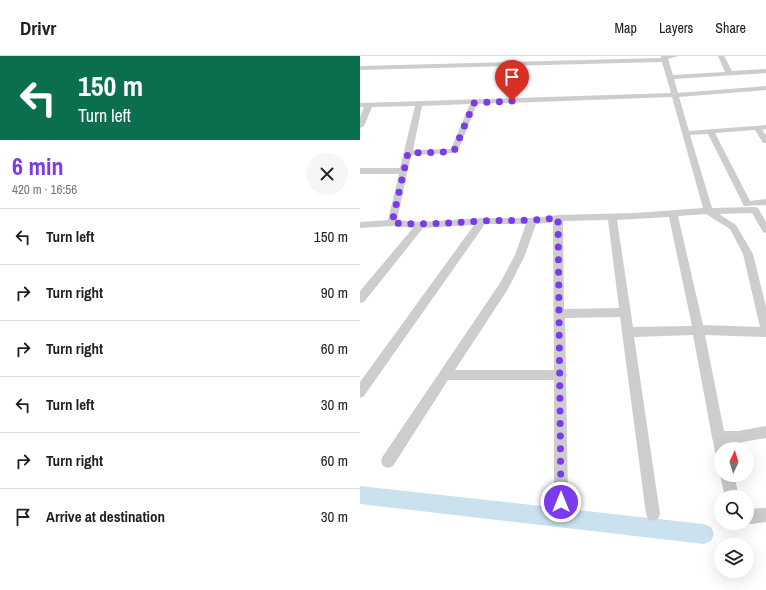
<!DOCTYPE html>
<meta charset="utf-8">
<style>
body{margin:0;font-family:"Archivo Narrow",sans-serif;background:#f6f6f6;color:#202124;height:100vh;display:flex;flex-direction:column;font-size:15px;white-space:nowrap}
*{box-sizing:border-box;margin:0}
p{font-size:13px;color:#757577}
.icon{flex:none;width:22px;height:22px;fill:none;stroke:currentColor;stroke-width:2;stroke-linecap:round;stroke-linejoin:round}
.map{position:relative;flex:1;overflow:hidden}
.panel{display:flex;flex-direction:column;background:#fff;width:360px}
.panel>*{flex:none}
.top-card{background:#0b6e4f;color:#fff;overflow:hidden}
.needle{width:26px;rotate:4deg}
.tools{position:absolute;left:354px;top:386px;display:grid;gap:8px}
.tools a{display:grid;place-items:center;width:40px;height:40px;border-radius:50%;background:#fff;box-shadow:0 4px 16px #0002;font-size:20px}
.pin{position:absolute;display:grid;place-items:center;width:34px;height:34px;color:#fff;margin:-41px -17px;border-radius:50% 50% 50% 0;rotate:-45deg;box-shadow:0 0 4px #0007}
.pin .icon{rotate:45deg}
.me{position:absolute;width:44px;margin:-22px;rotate:0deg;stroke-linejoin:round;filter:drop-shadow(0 0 3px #0008)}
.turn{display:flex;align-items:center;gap:14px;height:84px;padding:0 12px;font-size:18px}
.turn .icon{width:52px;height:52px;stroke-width:2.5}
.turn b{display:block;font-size:28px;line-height:34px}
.round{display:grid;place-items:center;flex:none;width:42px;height:42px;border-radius:21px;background:#f6f6f6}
.headline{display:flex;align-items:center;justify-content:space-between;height:68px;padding:0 12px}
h1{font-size:24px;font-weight:800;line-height:30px;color:#7c3aed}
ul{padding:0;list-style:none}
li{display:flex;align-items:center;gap:12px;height:56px;padding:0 12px;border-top:1px solid #e0e0e0}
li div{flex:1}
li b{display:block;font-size:15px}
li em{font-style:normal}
header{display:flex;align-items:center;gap:24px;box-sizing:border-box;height:56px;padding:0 20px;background:#fff;border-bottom:1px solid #e0e0e0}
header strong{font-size:19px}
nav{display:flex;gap:22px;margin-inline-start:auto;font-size:14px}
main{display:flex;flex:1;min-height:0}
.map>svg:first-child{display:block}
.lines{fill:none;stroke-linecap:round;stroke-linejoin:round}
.canal{fill:#c9e2ee;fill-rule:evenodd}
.minor{fill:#cdcdcd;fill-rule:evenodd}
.route{stroke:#7c3aed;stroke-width:7;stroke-dasharray:0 12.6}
</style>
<header>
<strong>Drivr</strong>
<nav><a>Map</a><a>Layers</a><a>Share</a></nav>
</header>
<main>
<section class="panel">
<div class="top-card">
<div class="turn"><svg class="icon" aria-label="left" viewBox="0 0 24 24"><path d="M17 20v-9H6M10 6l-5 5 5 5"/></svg><div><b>150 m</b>Turn left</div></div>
</div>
<div class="headline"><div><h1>6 min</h1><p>420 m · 16:56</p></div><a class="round"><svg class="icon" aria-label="close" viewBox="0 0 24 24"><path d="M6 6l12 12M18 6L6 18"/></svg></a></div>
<ul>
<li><svg class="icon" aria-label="left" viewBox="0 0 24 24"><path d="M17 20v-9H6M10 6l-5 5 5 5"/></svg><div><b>Turn left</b></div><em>150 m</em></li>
<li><svg class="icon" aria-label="right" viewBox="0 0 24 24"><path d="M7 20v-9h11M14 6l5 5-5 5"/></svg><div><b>Turn right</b></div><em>90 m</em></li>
<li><svg class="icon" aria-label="right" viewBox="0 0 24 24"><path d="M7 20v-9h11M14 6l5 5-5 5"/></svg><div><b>Turn right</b></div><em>60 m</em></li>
<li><svg class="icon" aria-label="left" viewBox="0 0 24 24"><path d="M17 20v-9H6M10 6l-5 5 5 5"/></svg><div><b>Turn left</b></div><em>30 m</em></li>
<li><svg class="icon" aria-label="right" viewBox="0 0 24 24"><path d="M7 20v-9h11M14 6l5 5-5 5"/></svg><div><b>Turn right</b></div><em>60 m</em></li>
<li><svg class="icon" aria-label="arrive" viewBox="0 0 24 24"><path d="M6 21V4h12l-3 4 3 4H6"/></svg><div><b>Arrive at destination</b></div><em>30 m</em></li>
</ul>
</section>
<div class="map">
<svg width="406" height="534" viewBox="0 0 406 534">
<rect width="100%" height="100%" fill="#fff"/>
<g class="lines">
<!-- canal -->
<path class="canal" d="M0 430 344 468 351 471 354 478 351 485 344 488 0 448Z"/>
<!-- minor -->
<path class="minor" d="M301 0H318L308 3 313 19 365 16 358 0H364L372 15 406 13V17L314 23 318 37 406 30V34L319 41 329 75 406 69V73L402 74 406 79V87H403L395 74 355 77 390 145 406 143V149L384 150 348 78 330 79 352 152 395 151 398 152 406 166V177L403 176 392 157 359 158 376 169 393 198 406 251V281L345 279 364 375H378L406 370V382L378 387H366L367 393H361V402L356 400 352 381 333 279 274 281 300 458 298 463 293 465 288 463 286 458 260 261 205 262 206 316 207 319 206 322 208 446 206 451 201 453 196 451 194 446V324H88L33 410 28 412 23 410 21 405 23 400 140 227 155 199 166 168H125L4 340 0 342V326L114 169 63 172 4 246 0 247V235L53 172 32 170 0 172V166L28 164 39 118H0V112H40L55 50 12 51 4 70 0 72V61L4 51H0V47L311 37 302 6 0 14V10L301 2ZM312 41 343 152 275 157 198 159 172 162H122L60 166 37 164 51 99 97 97 117 48ZM110 48 91 93 53 94 62 50ZM346 158 370 173 383 198 400 271 343 269 318 160ZM309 161 332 270 273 271 257 164ZM248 164 259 252 204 253 203 165ZM193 166 194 314H95L148 233 165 199 176 168Z
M361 417V419H374L379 441H365L360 419Z
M406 452V466L391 468 387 467V453Z"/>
</g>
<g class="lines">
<!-- route -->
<path class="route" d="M152 45 114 47 94 95 86 96 48 97 32 167C62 169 91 167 121 165 147 164 172 165 198 162L201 446"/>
</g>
</svg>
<div class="tools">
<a><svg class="needle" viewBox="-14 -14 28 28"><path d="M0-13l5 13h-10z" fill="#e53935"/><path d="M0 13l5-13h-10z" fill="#757577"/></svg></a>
<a><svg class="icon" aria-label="search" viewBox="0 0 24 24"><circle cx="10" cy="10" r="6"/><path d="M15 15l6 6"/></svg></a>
<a><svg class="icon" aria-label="layers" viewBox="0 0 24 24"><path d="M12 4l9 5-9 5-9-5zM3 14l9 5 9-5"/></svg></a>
</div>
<div class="pin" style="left:152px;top:45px;background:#d93025"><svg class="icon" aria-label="arrive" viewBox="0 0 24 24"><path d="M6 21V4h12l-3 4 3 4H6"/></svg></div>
<svg class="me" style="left:201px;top:446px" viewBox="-20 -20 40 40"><circle r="17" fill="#7c3aed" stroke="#fff" stroke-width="3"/><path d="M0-11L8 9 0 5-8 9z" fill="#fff"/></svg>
</div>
</main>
